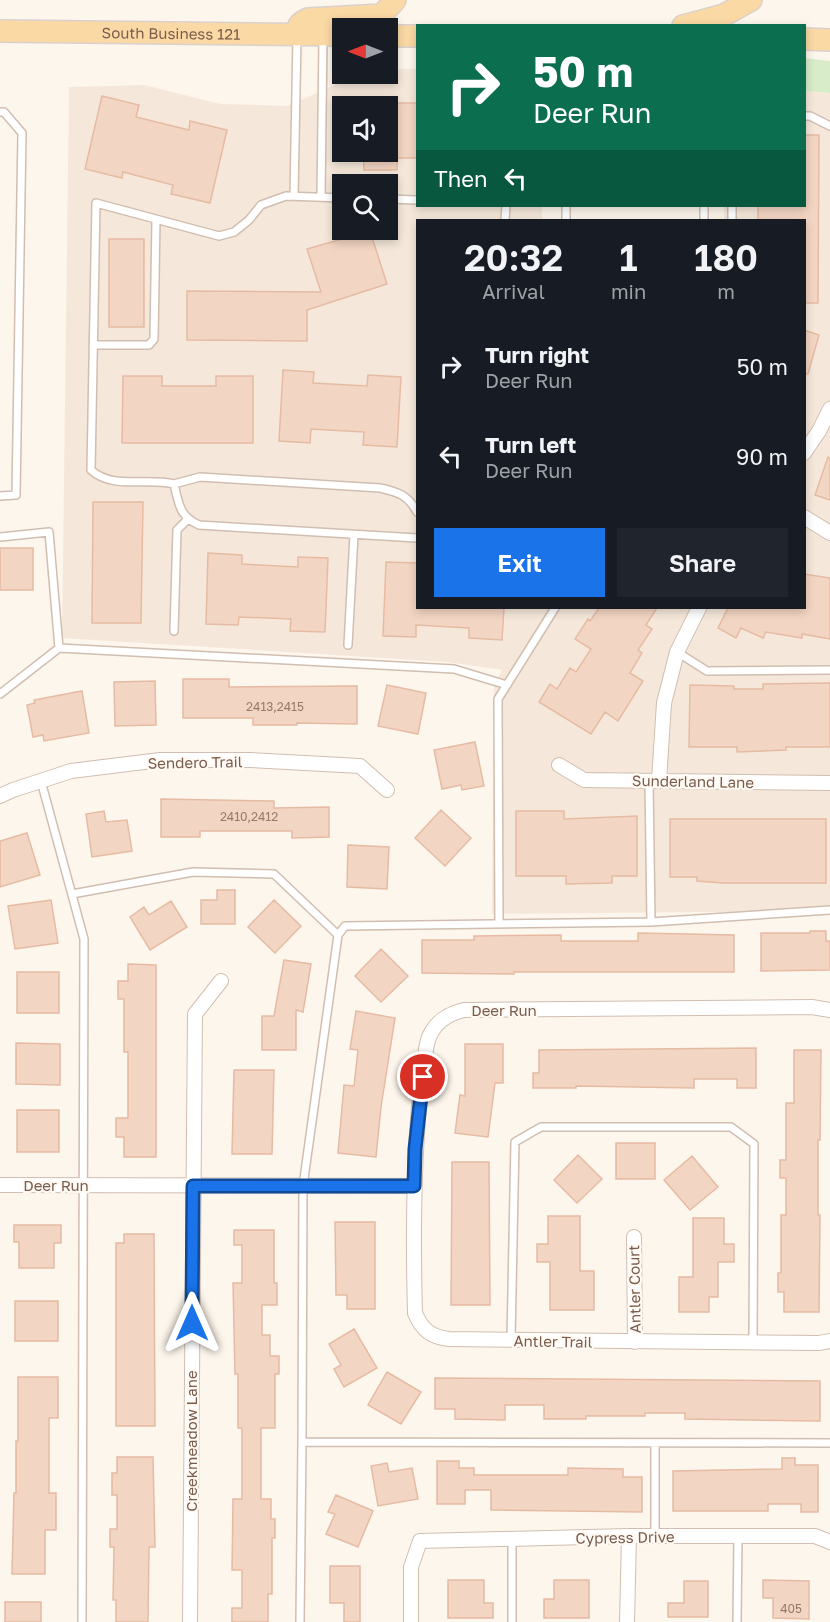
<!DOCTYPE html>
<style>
body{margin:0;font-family:"Golos Text",sans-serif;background:#20242c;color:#f1f3f6;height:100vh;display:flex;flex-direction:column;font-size:22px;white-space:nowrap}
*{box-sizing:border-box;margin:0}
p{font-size:20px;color:#9ea1a6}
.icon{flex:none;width:33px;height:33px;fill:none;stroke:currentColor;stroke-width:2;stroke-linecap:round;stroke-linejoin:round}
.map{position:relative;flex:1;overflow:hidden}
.drawer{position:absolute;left:416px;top:219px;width:390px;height:390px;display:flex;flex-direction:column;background:#171b24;border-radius:0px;box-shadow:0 3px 9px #0003}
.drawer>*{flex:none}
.top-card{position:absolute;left:416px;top:24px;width:390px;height:183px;border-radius:0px;box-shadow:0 3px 9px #0003;background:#0b6e4f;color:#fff;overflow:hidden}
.needle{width:39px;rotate:270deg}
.controls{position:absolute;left:332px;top:18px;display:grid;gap:12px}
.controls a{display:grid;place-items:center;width:66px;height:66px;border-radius:0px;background:#171b24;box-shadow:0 3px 9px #0003;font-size:30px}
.pin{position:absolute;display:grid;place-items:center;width:51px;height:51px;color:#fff;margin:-26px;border:3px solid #fff;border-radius:50%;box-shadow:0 2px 6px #0007}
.me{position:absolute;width:66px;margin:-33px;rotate:0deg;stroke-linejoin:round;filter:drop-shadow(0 0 4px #0008)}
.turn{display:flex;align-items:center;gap:21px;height:126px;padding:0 18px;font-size:27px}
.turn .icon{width:78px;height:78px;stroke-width:2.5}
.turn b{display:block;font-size:42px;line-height:51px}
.then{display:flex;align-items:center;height:57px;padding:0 18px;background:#0003;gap:12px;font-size:22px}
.eta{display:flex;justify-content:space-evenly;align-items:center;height:102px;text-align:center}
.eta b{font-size:36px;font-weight:600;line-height:42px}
.primary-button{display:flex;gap:12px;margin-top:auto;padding:12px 18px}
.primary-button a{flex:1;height:69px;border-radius:0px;background:#1a73e8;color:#fff;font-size:24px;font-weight:600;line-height:69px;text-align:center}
.primary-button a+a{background:#20242c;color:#f1f3f6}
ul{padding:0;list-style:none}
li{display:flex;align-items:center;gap:18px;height:90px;padding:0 18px}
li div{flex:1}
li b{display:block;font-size:22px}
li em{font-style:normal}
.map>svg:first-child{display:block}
.residential{fill:#f5e8da;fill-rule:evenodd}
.green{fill:#d8ecc9}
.building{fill:#f3d5c3;stroke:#e6bba3;stroke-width:1.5}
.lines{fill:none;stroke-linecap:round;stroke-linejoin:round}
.lane-casing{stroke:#d1beb0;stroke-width:10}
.street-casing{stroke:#d1beb0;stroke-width:16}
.primary-casing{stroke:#dad1cd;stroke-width:24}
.lane{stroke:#fff;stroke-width:7}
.street{stroke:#fff;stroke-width:14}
.primary{stroke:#fbd9a5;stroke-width:21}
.route-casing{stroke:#114b97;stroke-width:15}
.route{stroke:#1a73e8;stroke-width:10}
.labels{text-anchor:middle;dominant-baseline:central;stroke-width:4.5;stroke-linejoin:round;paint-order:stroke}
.number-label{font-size:12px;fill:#987a6a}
.street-label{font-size:15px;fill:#7a5c4d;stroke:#fffaf3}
</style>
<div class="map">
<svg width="830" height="1622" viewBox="0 0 830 1622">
<rect width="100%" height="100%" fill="#fdf6ec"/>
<!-- residential -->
<path class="residential" d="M387 69H417V206H542V220H417V608H804V220H724V206H804V91L830 93V911L492 914 494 685 502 670 447 662 62 638 69 87 144 85 220 104 288 106 358 74H387ZM342 106H387V152H342ZM342 184H387V230H342Z"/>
<!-- green -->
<path class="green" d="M804 58 830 61V93L804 91Z"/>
<!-- building -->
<path class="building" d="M102 96 139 105 136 117 189 130 190 121 227 130 210 203 171 194 173 185 123 172 122 178 85 169Z
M387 103H417V158H397V170H364L363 152H387Z
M804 135H819L818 303H804V220H758V206H804Z
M370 231 387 284 307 310V341L187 340V291L321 292 307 249Z
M109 239H144V327H109Z
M804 330 819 335 808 374H804Z
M283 370 314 372 313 383 367 386 368 375 401 377 397 447 363 445 364 432 311 429 310 443 279 441Z
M123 376H162V386H216V376H253V443H122Z
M828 457 830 458V500L815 495Z
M93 502H143L141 623H92Z
M0 548H33V590H0Z
M208 553 242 555V564L298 567V557L328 558 325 632 290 631 291 619 239 617 238 625 206 624Z
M386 562 417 563V608H504L502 640 469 638V628L416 625V637L383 636Z
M804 574 830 578V639L802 634V638L766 632 763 638 741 628 736 638 718 628 728 608H804Z
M599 608H657L646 625 652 629 638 650 642 653 630 673 643 681 618 721 605 712 591 734 539 702 550 684 557 689 570 668 576 672 591 649 575 639 588 619 590 621Z
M183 679H229V687L357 686V724L297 723V725H253V718H183Z
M155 681 156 725 115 726 114 682Z
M830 683V747H786V750L737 752V747H689L690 685 734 686V689H763V684Z
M387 685 426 693 418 734 378 726Z
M82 691 89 733 44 741 43 735 33 737 27 705 35 703 34 700Z
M475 742 484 786 462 790 461 785 442 789 434 750Z
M161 799 274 801V808L329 807V837L292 838V831H200V837H161Z
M441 810 471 838 445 866 415 838Z
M104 811 106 822 127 820 132 851 92 857 86 814Z
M516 811H564V819L637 816V876H612V883L566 884V876H516Z
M670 819H826V883H723L697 881V877H670Z
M27 833 40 875 0 887V841Z
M348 845 389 847 387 889 347 887Z
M217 890H235V924H201V900H217Z
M51 900 58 943 15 949 8 906Z
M274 900 301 926 275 953 248 927Z
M171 901 187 927 150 950 130 917 144 907 149 915Z
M810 931H826V941H830V970L761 971V933H810Z
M638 933 734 935V972H514V974L422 973V940H474V936L561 935V941H638Z
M381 949 408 976 381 1002 355 976Z
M284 960 311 964 303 1012 296 1010V1050H262V1016H274Z
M128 964 156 965V1157H124V1137H116V1118H128V1052H124V999H118V981H128Z
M17 972H59V1013H17Z
M356 1011 395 1018 381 1107 376 1157 338 1153 344 1085 354 1086 358 1050 350 1049Z
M16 1043 60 1044V1085L16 1084Z
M465 1044H503V1083H495L488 1137 455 1133 460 1095 465 1096Z
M756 1048V1088H737V1079H694V1088L576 1086V1088H533V1073H539V1050Z
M794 1050H821L820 1140H818V1215H820L819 1312H784V1292H778V1273H781V1215H786V1178H780V1160H786V1103H794Z
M234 1070H274L272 1154H232Z
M17 1110H59V1152H17Z
M616 1143H655V1179H616Z
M578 1155 602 1179 577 1203 554 1180Z
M692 1156 718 1187 690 1210 664 1180Z
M452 1162H489L490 1305H451Z
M548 1216H580V1271H594V1310H550V1262H537V1244H548Z
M693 1218H724V1244H734V1262H718V1297H709V1312H679V1277H693Z
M335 1222H375V1309H347V1295H336Z
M14 1225H61V1243H54V1268H19V1242H14Z
M234 1230H274V1283H277V1305H262V1335H270V1356H279V1374H275V1428H261V1499H271V1519H275V1538H272V1594H268V1622H232V1608H242V1570H232L233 1499H242V1428H238V1374H235L233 1283H242V1245H234Z
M124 1234H154L155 1426H116V1243H124Z
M15 1301H58V1341H15Z
M354 1329 377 1368 344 1387 334 1369 341 1365 329 1344Z
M387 1372 421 1392 401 1424 368 1405Z
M18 1377H58V1418H49V1493H56V1530H45V1574H12L14 1493H16V1441H18Z
M435 1378 820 1381V1421L685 1419V1413H645V1416H586V1419H544V1405H505V1420L455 1419V1409H435Z
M117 1457H153L155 1547H149L148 1622H116V1600H113L114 1547H110V1529H117V1495H112V1473H117Z
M782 1458H795V1465H818V1512H801V1504H768V1511H673V1471L782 1469Z
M437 1461H459V1468H474V1475H568V1468L623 1469V1477H642V1512L491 1510V1490H465V1504H437Z
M387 1463 389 1472 412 1468 418 1499 378 1506 371 1466Z
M336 1495 373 1511 358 1547 326 1534 335 1514 328 1512Z
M330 1566H360V1622H344V1603H330Z
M448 1580H484V1603H493V1618H448Z
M554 1580H589V1618H544V1599H554Z
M763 1580 809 1581V1619L773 1618V1598H763Z
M684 1581H708V1617H668V1603H684Z
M5 1602H41V1622H5Z"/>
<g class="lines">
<defs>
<path id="lane" d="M0 112H4L22 133 16 495 0 496
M804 116H810L830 126
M294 196 297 37
M321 197 323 38
M342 198 286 196 261 205 249 220 234 232 219 236 96 203 91 470C113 490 146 477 174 484 179 504 179 516 199 525L417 538
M387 199 417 200
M566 206V220
M704 206V220
M505 220 506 206
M732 220V206
M93 345H149L154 339 156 219
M174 484 200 477 380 488C398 492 408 495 417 512
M0 537 49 532 59 648
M174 631 177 530 187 520
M348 645 354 535
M677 652 707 671 830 670
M0 694 59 648 454 669 507 685
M41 781 84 939 82 1622
M649 781 651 922
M72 894 193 872 274 874 338 935 303 1186 302 1442 830 1443
M499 924 498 699 555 608
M338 935 345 926 651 922 830 910
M511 1340 515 1142 541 1127H731L754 1144 753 1342
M655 1444V1536
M300 1622 302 1442
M512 1622V1539
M737 1622 738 1536"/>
<path id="street" d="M804 453 819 431 830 409
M804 517 830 533
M559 765 584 780 830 783
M659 781 664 703 677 652 699 608
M0 796 13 790 71 771 160 760H250L360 766 387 790
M830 1010 812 1007 464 1010C448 1014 436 1021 429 1037 423 1055 423 1077 420 1096 413 1168 413 1240 415 1313 422 1330 431 1337 449 1339L819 1343 830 1341
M0 1185 414 1186
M634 1237 635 1342
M190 1622 195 1014 221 981
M411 1622V1567L420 1541 629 1536H815L830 1542
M627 1622 629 1536"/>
<g id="primary">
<path d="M683 26 724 15 751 0"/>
<path id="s1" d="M0 31 342 35"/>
<path d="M297 35C298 25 299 23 308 19L382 15 395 0"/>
<path d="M387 36H417"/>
<path d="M804 39 830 40"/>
</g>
</defs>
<!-- lane casing -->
<use href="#lane" class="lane-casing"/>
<!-- street casing -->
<use href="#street" class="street-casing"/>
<!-- primary casing -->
<use href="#primary" class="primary-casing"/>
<!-- lane -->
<use href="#lane" class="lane"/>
<!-- street -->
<use href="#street" class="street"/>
<!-- primary -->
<use href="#primary" class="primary"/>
</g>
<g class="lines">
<defs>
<path id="route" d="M192 1323 193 1186H414L415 1149 423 1077"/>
</defs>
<!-- route casing -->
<use href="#route" class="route-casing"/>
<!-- route -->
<use href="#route" class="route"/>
</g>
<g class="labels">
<!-- number labels -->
<g class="number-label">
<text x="275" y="706">2413,2415</text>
<text x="249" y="816">2410,2412</text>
<text x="791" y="1608">405</text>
</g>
<!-- street labels -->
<g class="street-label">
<text stroke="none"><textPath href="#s1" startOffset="171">South Business 121</textPath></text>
<text transform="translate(195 762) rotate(-1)">Sendero Trail</text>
<text transform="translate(693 781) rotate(1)">Sunderland Lane</text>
<text x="504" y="1010">Deer Run</text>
<text x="56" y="1185">Deer Run</text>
<text transform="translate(634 1289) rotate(-91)">Antler Court</text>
<text transform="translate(553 1341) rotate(1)">Antler Trail</text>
<text transform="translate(191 1441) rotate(-90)">Creekmeadow Lane</text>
<text transform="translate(625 1537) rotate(-1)">Cypress Drive</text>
</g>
</g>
</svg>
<div class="controls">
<a><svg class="needle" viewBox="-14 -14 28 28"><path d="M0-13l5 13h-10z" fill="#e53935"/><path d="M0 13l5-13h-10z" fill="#9ea1a6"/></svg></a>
<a><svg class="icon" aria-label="sound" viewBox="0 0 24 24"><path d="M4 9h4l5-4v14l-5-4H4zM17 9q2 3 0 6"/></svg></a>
<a><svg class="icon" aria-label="search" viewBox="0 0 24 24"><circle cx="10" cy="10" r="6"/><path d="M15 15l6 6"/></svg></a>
</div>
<div class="pin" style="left:423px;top:1077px;background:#d93025"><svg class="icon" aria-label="arrive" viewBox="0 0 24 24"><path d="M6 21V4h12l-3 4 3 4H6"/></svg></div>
<svg class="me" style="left:192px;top:1323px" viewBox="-20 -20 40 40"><path d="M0-17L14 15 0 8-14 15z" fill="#1a73e8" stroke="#fff" stroke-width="4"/></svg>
<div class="top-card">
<div class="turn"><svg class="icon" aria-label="right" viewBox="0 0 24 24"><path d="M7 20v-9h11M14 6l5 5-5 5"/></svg><div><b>50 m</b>Deer Run</div></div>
<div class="then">Then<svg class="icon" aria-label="left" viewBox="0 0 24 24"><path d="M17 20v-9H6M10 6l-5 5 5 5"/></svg></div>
</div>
<section class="drawer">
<div class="eta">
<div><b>20:32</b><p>Arrival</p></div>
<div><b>1</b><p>min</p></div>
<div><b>180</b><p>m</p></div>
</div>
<ul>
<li><svg class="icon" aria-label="right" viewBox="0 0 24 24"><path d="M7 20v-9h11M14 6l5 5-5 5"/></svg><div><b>Turn right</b><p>Deer Run</p></div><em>50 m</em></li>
<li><svg class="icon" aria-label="left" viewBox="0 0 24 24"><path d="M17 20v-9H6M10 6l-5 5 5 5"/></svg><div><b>Turn left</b><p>Deer Run</p></div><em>90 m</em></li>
</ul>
<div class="primary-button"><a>Exit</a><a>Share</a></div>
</section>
</div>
